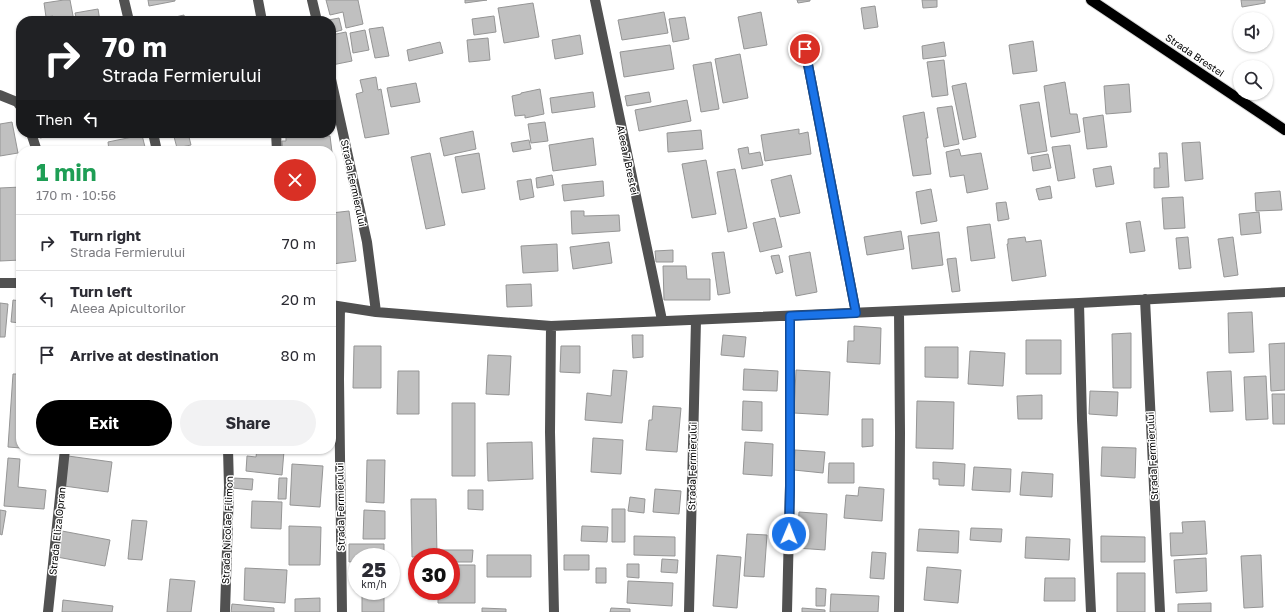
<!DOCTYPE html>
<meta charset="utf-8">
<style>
body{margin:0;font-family:"Golos Text",sans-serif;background:#f2f2f3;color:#2b2b33;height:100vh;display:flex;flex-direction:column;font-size:15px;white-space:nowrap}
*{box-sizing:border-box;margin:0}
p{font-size:13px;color:#7c7c81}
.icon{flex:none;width:22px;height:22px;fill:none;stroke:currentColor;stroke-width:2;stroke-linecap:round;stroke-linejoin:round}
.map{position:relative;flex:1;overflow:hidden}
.side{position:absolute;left:16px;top:146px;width:320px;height:308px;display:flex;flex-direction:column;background:#fff;border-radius:16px;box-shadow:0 1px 3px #0004}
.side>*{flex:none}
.hud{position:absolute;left:16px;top:16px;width:320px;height:122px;border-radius:16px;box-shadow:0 1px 3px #0004;background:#202124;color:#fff;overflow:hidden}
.fabs{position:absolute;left:1233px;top:12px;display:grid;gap:8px}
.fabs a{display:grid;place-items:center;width:40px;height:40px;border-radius:50%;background:#fff;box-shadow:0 1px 3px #0004;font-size:20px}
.speed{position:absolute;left:348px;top:548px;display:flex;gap:8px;font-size:20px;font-weight:700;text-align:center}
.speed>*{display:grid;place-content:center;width:52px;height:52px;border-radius:50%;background:#fff;box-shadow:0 1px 3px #0004;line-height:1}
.speed small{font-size:10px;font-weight:400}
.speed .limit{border:6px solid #d22;background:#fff;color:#111}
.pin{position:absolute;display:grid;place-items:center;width:34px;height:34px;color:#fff;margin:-17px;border:2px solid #fff;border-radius:50%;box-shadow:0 1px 4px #0007}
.me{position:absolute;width:44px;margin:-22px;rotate:1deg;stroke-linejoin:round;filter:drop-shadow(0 0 3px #0008)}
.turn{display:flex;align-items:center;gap:14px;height:84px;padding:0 20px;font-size:18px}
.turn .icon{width:52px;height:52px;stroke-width:2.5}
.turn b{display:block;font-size:28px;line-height:34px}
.then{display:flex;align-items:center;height:38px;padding:0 20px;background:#0003;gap:8px;font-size:15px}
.round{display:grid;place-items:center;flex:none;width:42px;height:42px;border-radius:21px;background:#f2f2f3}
.summary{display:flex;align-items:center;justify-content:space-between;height:68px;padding:0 20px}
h1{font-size:24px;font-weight:700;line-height:30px;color:#1e9e55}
.primary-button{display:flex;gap:8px;margin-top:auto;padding:8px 20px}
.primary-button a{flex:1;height:46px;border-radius:24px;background:#000;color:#fff;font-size:16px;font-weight:700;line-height:46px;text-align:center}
.primary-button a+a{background:#f2f2f3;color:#2b2b33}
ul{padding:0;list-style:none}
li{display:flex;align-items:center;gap:12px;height:56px;padding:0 20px;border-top:1px solid #e1e1e2}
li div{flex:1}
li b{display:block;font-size:15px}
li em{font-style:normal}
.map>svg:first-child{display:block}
.building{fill:#c0c0c0;stroke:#959595}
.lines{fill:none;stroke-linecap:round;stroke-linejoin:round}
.major-casing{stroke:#dbdbdb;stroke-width:12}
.minor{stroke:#515151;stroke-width:10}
.major{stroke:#000;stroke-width:10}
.route-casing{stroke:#114b97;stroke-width:10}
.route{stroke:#1a73e8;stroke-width:7}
.labels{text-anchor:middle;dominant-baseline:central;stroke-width:3;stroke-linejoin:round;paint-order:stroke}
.street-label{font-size:10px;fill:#000;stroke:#fff}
</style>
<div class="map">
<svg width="1285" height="612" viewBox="0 0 1285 612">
<rect width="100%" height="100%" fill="#fff"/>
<!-- building -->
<path class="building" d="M64 0H70L74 21H53V16L46 17 44 3Z
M148 0H175V1L149 6Z
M326 0H358L363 24 346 28 343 12 330 15Z
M465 0H487L465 3Z
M797 0H810V1L798 3Z
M922 0H937V7L923 8Z
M1241 0H1265V3L1242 7Z
M533 3 539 37 504 43 498 8Z
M875 6 878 27 864 29 861 8Z
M98 9 100 21H77L75 13Z
M664 12 668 33 622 40 618 20Z
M761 12 767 45 744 49 738 17Z
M184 15 185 21H163V20Z
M494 16 496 32 474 35 472 19Z
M210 17 211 21H192Z
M685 17 689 39 673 42 669 19Z
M339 18 342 30 331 33V21H323Z
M383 27 389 56 375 58 369 29Z
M365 30 369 50 353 53 350 33Z
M346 32 352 61 332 65 331 58V35Z
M580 35 583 54 555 59 552 40Z
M488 38 490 60 469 62 467 40Z
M1033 41 1037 71 1013 74 1009 45Z
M440 42 443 53 409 61 407 50Z
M944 42 946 56 923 59 922 46Z
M670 45 674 69 624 77 620 52Z
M740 54 748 98 723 103 715 59Z
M944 60 948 95 932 97 927 62Z
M711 62 719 109 701 112 693 65Z
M376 77 378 90 381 89 389 134 365 138 356 94 363 92 360 80Z
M1065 82 1070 114H1077L1080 132 1051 137 1044 86Z
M416 83 420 102 391 107 387 88Z
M966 83 976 137 963 140 952 86Z
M1129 84 1131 112 1106 114 1104 86Z
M540 89 544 114 525 118V115L515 116 512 96 521 94V93Z
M593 92 595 107 552 113 550 98Z
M649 92 651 102 627 106 625 96Z
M687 100 691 121 639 131 635 110Z
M1039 102 1047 151 1028 154 1020 105Z
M952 106 959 144 944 147 937 108Z
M924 112 928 138H926L931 174 913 176 903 116Z
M1103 115 1107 147 1087 149 1083 118Z
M12 122 18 153 0 156V124Z
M545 122 548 141 531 143 528 124Z
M799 129V134L808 132 811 154 765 161 761 135Z
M701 130 703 149 668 152 667 133Z
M473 131 476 149 444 156 440 138Z
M39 133H65L40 138Z
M173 133H188L191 145 177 148Z
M286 133H327V136H330L335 176 331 177V151H283L282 141H286Z
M142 135 146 151H109L108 142Z
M593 138 596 165 553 171 549 145Z
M529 140 531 149 513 152 511 143Z
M1200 142 1203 179 1185 181 1182 143Z
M1070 145 1075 178 1058 181 1052 147Z
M748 147 749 154 760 152 763 165 742 169 738 149Z
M959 149 961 156 981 153 988 189 967 193 964 175 950 177 946 152Z
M430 153 445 225 426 229 411 157Z
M479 153 485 189 462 193 455 157Z
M1159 153H1167L1169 187 1154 188V168H1160Z
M1048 154 1051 168 1033 171 1031 157Z
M706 160 716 214 692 218 682 164Z
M1111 166 1114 184 1096 187 1093 169Z
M735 169 747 228 728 232 717 172Z
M552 175 554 185 537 188 536 178Z
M791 175 800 213 780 217 771 180Z
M531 179 534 197 520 200 517 181Z
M603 181 604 196 564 201 562 185Z
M1050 186 1052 198 1039 200 1036 189Z
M21 187V260L0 261V188Z
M931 189 937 221 921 224 916 192Z
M1280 191 1282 210 1256 211 1255 193Z
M1183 197 1185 228 1164 229 1162 198Z
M1006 202 1009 219 998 221 996 203Z
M349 211 356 261 332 264 331 213Z
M571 211H584V216L619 215 620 231 572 234Z
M1259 212 1261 233 1241 235 1239 214Z
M775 218 782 247 760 252 753 223Z
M1140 221 1145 251 1130 253 1126 223Z
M990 224 995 258 971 261 967 227Z
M901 231 904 249 867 255 864 237Z
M939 232 943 265 912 269 908 236Z
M1025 237 1026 242 1041 240 1046 276 1012 281 1007 244H1008V239Z
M1188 237 1191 268 1179 269 1176 238Z
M1233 237 1238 275 1224 277 1218 239Z
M609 242 612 263 573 269 570 247Z
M557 244 558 271 523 273 521 246Z
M673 250V262H656L655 251Z
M724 252 730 293 718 295 712 253Z
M810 252 817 292 796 296 789 256Z
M779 255 783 272 776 274 771 256Z
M956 258 960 291 952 292 947 259Z
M663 266H686L687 279H710V300H664Z
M531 284 532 306 507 307 506 285Z
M13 300 21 301V323L11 322Z
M0 303 8 304 5 337H0Z
M1252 312 1254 352 1229 353 1228 313Z
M854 326 881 328 880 364 847 362 848 341H854Z
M1131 333V388H1113L1112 334Z
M632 335H643V357L633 358Z
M723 335 746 337 744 357 721 355Z
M1026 340H1061V374H1026Z
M1285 343V390L1271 391 1269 344Z
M354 346H381V388H353Z
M561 346H580V373L560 372Z
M925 347H958V378L925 377Z
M970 351 1005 353 1003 386 968 384Z
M488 355 511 356 509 395 486 394Z
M744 369 778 371 777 391 743 390Z
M613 370 627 371 622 423 585 420 587 393 611 396Z
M796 370 830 372 828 415 794 413Z
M398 371H419V414H397Z
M1231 371 1233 411 1210 412 1207 372Z
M13 374H21V448L8 447Z
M1266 376 1268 419 1246 420 1244 377Z
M1090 391 1118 392 1117 416 1089 414Z
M1272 394H1285V424H1273Z
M1042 395V419H1018L1017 396Z
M743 401 762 402V431L742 430Z
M917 401 954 402 953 449 916 448Z
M452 403H475V476H452Z
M653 406 681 408 677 452 646 450 649 420H652Z
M862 419H873V446L862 447Z
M593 438 623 440 621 474 591 472Z
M532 442 533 479 488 481 487 443Z
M745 442 773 444 772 476 743 474Z
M1102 447 1136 448 1135 478 1101 476Z
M257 449 284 451 282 475 246 471 247 456 256 457Z
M795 450 825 452 823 473 794 470Z
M68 456 112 462 108 492 64 486Z
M8 458 20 459 18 487 46 490 44 509 4 506Z
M367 460H385L384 503 366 502Z
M933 462 965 464 964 486 939 485V479H933Z
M829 463H854V483H828Z
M292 464 323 466 320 507 290 505Z
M974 467 1011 469 1010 492 972 490Z
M1022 472 1053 474 1052 497 1020 495Z
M233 478 253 479 252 490 232 488Z
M279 478H287L286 499H278Z
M859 487 884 489 882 521 844 518 846 495 858 496Z
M655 489 681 491 679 514 653 512Z
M468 490H483V510L468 509Z
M630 497 645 499 644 513 628 511Z
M411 499H436L437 556 412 557Z
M252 501 282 502 281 529 251 528Z
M612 509H625V542H612Z
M0 510 6 511 2 535 0 534Z
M364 510 385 511V539H363Z
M799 512 827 514 825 550 797 548Z
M132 520 147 521 142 560 128 559Z
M1205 521 1207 554 1171 556 1170 533H1183L1182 522Z
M289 526 321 527 320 565H289Z
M582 526 608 527 607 542 581 541Z
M971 528 1002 529 1001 542 970 540Z
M919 529 959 531 958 553 917 551Z
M62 531 110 540 105 566 57 557Z
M747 534 767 535 764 577 744 576Z
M634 536 675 537V556L634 555Z
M1101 536 1145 537V562H1101Z
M1026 537 1070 539 1069 560 1025 558Z
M349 544H384V557H357V561L349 562Z
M441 550H473L472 562H451V557H441Z
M872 552 886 553 884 579 870 578Z
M487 555H531V577H487Z
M564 555H589V570H564Z
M717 555 741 557 737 608 713 606Z
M1261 555 1263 607 1244 608 1241 556Z
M1206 558 1207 591 1176 593 1174 560Z
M662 559 678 560 677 573 661 572Z
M627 564H639V578L627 577Z
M451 565H475V603H438V591H451Z
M927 567 961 570 958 603 924 600Z
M245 568 287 570 285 603 244 600Z
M596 568H606V583H596Z
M1117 573H1145V612H1117Z
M1045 578H1075V601H1044Z
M170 579 195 581 191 612H167Z
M628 581 673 583 672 606 627 603Z
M816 588 826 589 825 606H816Z
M362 591H384V612H362Z
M831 594 879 596 878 612H830Z
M320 598V612H295V599Z
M63 600 113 606 112 612H62Z
M1211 603V612H1178V604Z
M232 604 274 608V612H231Z
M482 608 506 609V612H482Z
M611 608 630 609V612H610Z
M802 608 825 610V612H802Z"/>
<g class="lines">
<defs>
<path id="major" d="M1091 0 1285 130"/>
</defs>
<!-- major casing -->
<use href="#major" class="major-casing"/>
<!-- minor -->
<path class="minor" d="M124 0 129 21
M258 0 262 21
M312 0 317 21
M595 0 662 320
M805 49 856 313
M331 79 367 242 376 312
M0 95 17 102 21 107
M31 133 37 151
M153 133 157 151
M276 133 277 151
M0 283H21
M1145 299 1160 612
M1079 303 1082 420 1091 612
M331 305 376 312 551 326 1079 303 1285 292
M340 307 339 379 342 612
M551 326 550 432 554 612
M48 612 65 449
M225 612 229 487 228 449
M689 612 696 320
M787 612 790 486V316
M899 612 900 433 899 311"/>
<!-- major -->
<use href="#major" class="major"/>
</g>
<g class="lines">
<defs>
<path id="route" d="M789 534 790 486V316L856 313 805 49"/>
</defs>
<!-- route casing -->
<use href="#route" class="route-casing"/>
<!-- route -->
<use href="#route" class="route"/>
</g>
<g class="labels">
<!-- street labels -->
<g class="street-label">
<text transform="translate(1195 55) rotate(34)">Strada Brestei</text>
<text transform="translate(628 160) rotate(78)">Aleea 7 Brestei</text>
<text transform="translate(354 183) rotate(78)">Strada Fermierului</text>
<text transform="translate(1152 456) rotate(-93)">Strada Fermierului</text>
<text transform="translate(692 466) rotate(-89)">Strada Fermierului</text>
<text transform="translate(340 507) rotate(-91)">Strada Fermierului</text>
<text transform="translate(227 530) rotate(-88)">Strada Nicolae Filimon</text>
<text transform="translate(57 531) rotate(-84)">Strada Eliza Opran</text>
</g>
</g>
</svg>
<div class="fabs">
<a><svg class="icon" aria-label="sound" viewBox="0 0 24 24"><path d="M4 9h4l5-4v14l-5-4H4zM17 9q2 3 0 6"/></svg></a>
<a><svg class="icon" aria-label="search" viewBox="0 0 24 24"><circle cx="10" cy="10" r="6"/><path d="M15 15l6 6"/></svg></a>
</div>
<div class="speed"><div>25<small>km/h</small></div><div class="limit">30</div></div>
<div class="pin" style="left:805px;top:49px;background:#d93025"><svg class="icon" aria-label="arrive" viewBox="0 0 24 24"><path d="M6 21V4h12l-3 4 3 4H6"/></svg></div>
<svg class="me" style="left:789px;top:534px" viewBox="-20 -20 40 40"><circle r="17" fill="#1a73e8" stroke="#fff" stroke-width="3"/><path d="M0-11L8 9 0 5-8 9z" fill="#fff"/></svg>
<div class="hud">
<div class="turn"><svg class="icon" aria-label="right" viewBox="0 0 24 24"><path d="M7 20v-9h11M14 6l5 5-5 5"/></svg><div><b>70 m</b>Strada Fermierului</div></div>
<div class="then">Then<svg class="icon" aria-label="left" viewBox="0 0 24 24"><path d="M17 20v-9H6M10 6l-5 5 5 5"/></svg></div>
</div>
<section class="side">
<div class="summary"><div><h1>1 min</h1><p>170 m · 10:56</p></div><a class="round" style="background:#d93025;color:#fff"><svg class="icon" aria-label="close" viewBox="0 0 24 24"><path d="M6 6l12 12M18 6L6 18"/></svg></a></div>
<ul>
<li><svg class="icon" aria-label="right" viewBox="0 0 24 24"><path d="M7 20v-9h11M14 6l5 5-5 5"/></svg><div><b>Turn right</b><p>Strada Fermierului</p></div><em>70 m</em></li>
<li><svg class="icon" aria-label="left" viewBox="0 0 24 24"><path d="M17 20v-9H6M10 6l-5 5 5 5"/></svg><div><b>Turn left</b><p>Aleea Apicultorilor</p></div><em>20 m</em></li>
<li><svg class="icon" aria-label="arrive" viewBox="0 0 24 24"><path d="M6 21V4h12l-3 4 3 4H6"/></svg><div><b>Arrive at destination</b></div><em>80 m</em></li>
</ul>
<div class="primary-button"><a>Exit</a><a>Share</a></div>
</section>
</div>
